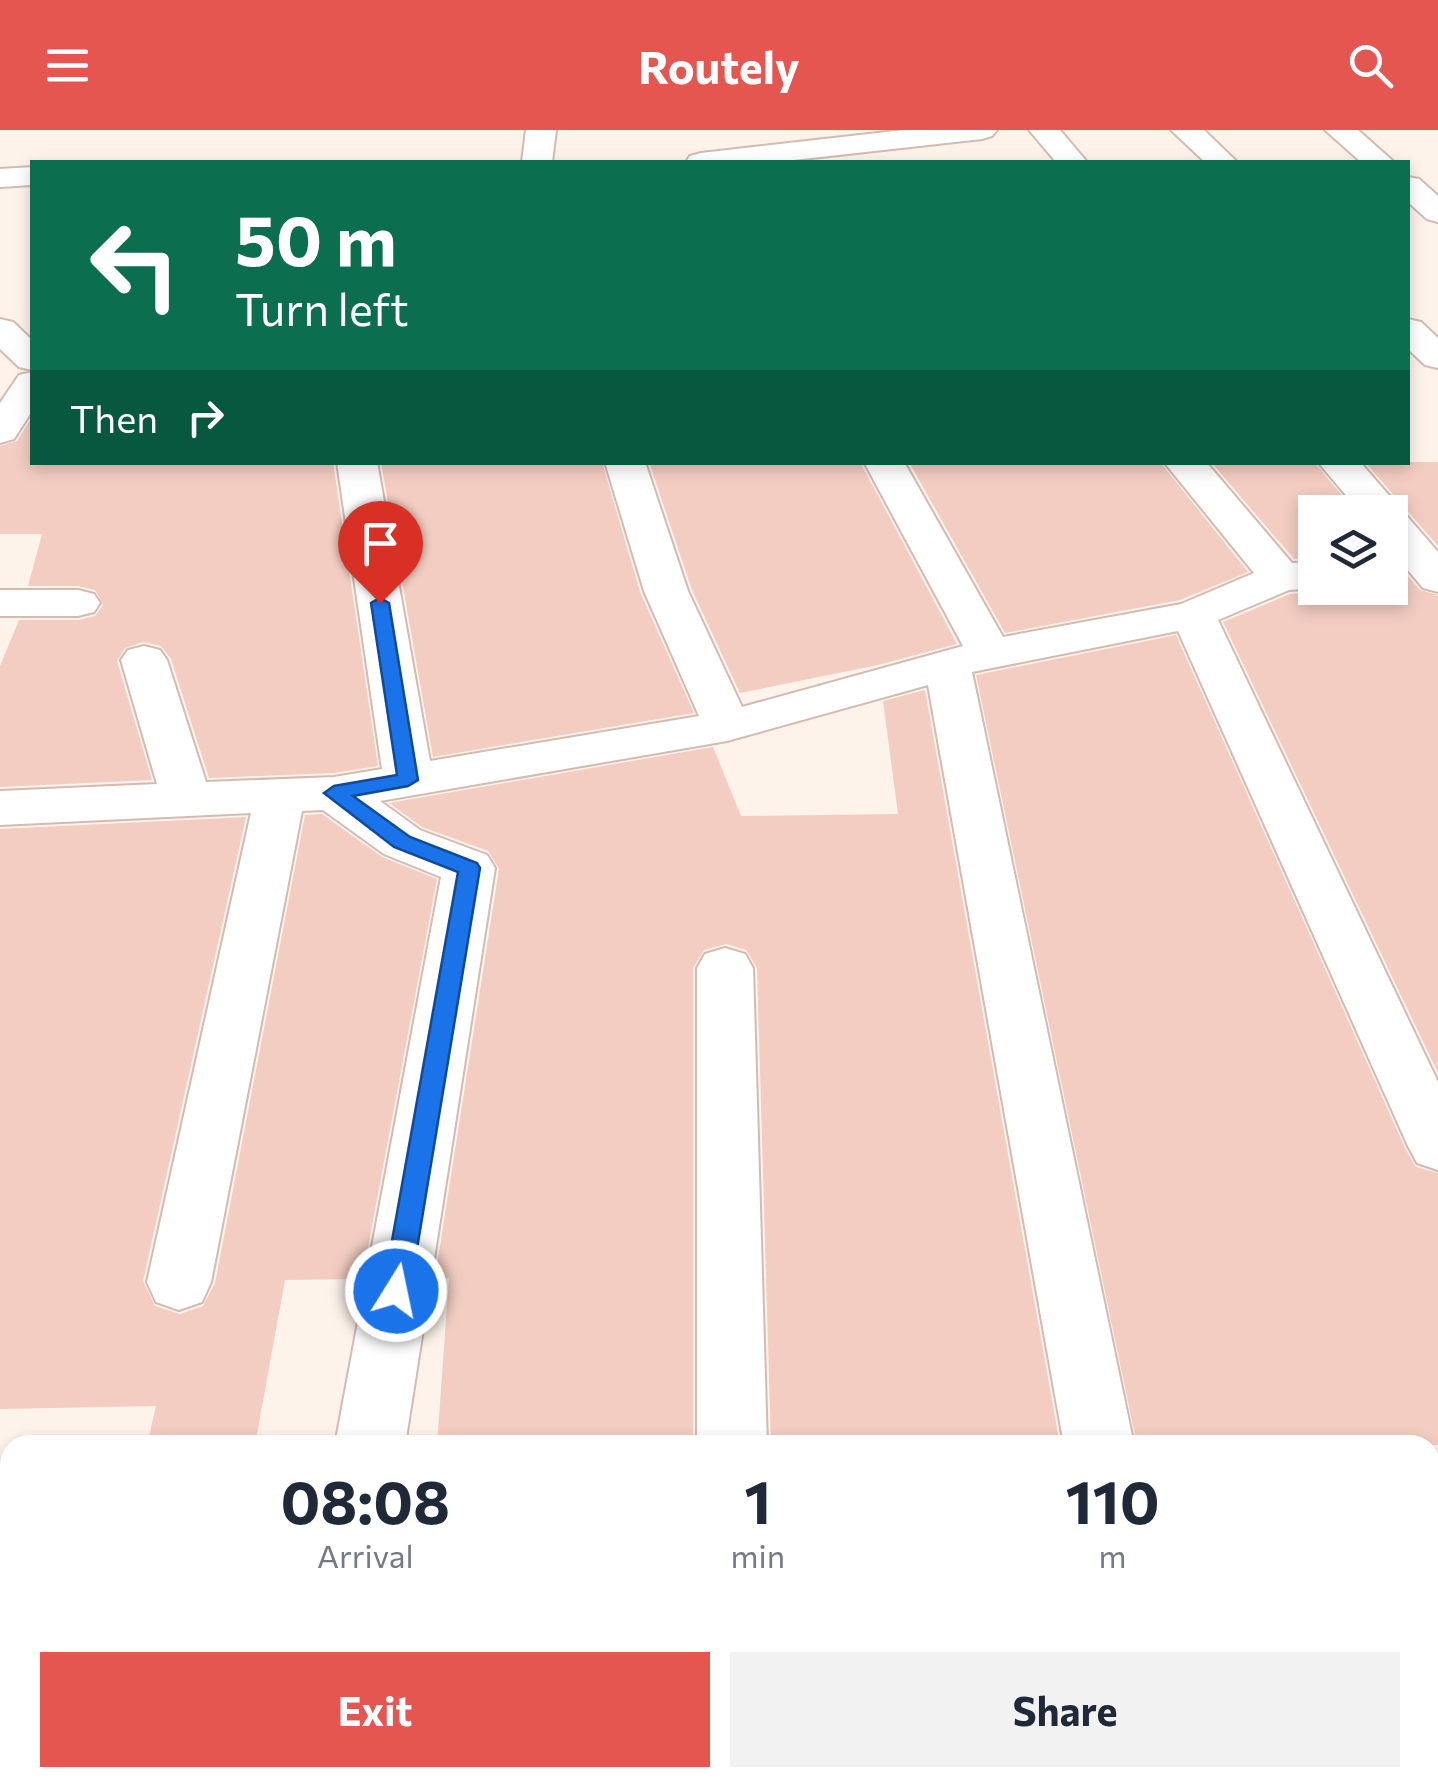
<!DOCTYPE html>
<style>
body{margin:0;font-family:Commissioner,sans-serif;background:#f2f2f3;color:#1f2937;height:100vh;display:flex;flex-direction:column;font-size:38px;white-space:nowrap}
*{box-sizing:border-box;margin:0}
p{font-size:32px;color:#747a83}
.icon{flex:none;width:55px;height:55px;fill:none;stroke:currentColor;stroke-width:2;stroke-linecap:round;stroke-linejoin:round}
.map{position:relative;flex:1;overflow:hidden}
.details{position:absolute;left:0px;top:1305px;width:1440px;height:352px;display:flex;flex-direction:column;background:#fff;border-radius:30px 30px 0 0;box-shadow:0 5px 15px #0003}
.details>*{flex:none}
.hud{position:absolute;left:30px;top:30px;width:1380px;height:305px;border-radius:0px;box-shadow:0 5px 15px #0003;background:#0b6e4f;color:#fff;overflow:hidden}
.controls{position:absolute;left:1298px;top:365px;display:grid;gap:20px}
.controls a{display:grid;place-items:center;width:110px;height:110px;border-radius:0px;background:#fff;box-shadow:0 5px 15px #0003;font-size:50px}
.pin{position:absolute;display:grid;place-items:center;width:85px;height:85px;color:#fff;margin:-102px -42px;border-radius:50% 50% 50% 0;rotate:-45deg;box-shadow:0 0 10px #0007}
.pin .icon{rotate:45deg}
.me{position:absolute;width:110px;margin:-55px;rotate:10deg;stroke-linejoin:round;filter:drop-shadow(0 0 8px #0008)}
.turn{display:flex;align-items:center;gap:35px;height:210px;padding:0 40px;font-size:45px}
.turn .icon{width:130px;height:130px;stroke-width:2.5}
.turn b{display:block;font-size:70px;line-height:85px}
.then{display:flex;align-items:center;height:95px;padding:0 40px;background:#0003;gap:20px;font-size:38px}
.eta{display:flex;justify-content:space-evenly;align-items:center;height:170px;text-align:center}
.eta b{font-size:60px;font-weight:700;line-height:70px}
.button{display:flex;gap:20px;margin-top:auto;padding:20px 40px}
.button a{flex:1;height:115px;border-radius:0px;background:#e65650;color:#fff;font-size:40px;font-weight:700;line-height:115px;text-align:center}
.button a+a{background:#f2f2f3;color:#1f2937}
header{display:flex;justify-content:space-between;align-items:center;height:130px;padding:0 40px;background:#e65650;color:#fff;font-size:45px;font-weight:700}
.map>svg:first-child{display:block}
.building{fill:#f3cdc2}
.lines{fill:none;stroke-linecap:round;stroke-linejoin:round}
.minor-casing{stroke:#d3bbb2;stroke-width:4}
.minor{fill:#fff;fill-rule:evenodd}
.route{fill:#1a73e8;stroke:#114b97;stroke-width:2.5}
</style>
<header><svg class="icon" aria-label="menu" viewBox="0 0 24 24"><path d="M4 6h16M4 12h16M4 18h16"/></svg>Routely<svg class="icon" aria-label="search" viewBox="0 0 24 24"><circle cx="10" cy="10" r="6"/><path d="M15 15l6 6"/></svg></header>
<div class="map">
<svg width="1438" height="1657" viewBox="0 0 1438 1657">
<rect width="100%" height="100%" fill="#fdf3eb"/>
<!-- building -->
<path class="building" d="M32 287V332H333L378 636 334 643 209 648 171 529 161 516 143 512 125 518 117 531 152 650 0 657V536L19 490H79L95 486 103 475 95 460 78 456H28L42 404H0V316L17 311Z
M381 332H602L640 462 694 583 433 627Z
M649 332H860L957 514 878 535 740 563 692 460Z
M909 332H1160L1248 442 1180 470 1005 503Z
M1211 332H1314L1356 382H1315V428L1294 429Z
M1365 332H1438V416Z
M1390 425 1420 460 1438 465V943L1223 492 1290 464 1317 462 1321 458H1390Z
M1176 505 1405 1018 1416 1037 1438 1043V1315H1137L976 545Z
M925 560 1060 1315H771L757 838 746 820 726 814 704 820 693 838V1315H437L449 1148H435L499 739 488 721 422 697 389 673 713 617 741 686 898 684 883 571Z
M322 684 382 727 437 749 362 1149 285 1150 255 1315H147L156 1276 0 1279V699L246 687 143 1151 155 1176 180 1184 203 1176 215 1153 305 685Z"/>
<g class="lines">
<defs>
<path id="minor" d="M526 0H556L552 32H522Z
M904 0H997L992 6 982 9 776 32H686L690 26 701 23Z
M1029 0H1060L1087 32H1056Z
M1171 0H1204L1237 32H1205Z
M1325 0H1358L1394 32H1361Z
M32 37V55L0 57V39Z
M1408 47 1419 49 1438 66V92L1427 89 1408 72Z
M0 189 13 192 32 210V240L19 237 0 219Z
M1408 189 1421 192 1438 208V238L1425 235 1408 219Z
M32 242V281L14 309 0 313V273L19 245Z
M337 332H377L430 631 699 586 644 461 605 332H645L688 461 742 577 963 516 864 332H904L1003 507 1181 474 1254 443 1164 332H1206L1292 433 1315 432 1317 458 1289 460 1218 490 1438 952V1040L1417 1033 1408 1016 1178 501 972 542 1134 1315H1064L928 555 727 611 380 671 420 700 487 725 495 738 405 1315H335L441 747 384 724 323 680 302 681 211 1152 202 1172 179 1180 156 1172 147 1152 251 683 0 695V661L157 654 121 530 128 520 144 516 160 520 167 530 206 652 334 647 382 639Z
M1318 332H1360L1438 422V462L1423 458 1390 419V382H1360Z
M0 460H78L94 464 100 473 94 482 78 486H0Z
M725 818 745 824 753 838 767 1315H697V838L705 824Z
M266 1648H346L344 1657H264Z
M705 1648H785L786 1657H706Z
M1121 1648H1201L1203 1657H1123Z"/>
</defs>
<!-- minor casing -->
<use href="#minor" class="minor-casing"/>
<!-- minor -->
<use href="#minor" class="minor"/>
</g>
<!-- route -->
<path class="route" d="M380 468 389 473 418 650 408 656 353 666 410 707 477 733 480 738 410 1161 406 1169 396 1173 387 1169 383 1161 458 742 394 717 324 663 334 656 397 645 371 473Z"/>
</svg>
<div class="controls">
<a><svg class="icon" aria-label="layers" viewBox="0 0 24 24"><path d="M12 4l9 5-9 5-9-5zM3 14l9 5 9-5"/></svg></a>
</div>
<div class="pin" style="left:380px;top:473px;background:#d93025"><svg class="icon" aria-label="arrive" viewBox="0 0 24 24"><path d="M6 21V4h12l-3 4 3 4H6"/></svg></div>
<svg class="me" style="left:396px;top:1161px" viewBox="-20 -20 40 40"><circle r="17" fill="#1a73e8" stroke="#fff" stroke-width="3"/><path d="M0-11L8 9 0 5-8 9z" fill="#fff"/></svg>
<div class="hud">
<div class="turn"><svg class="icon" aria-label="left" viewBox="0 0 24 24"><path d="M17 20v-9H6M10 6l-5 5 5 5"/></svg><div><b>50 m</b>Turn left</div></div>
<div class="then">Then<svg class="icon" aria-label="right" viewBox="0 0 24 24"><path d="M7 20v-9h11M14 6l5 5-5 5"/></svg></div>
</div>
<section class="details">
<div class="eta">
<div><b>08:08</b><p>Arrival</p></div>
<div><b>1</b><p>min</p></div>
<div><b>110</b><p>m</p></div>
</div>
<div class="button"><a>Exit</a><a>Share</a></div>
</section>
</div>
